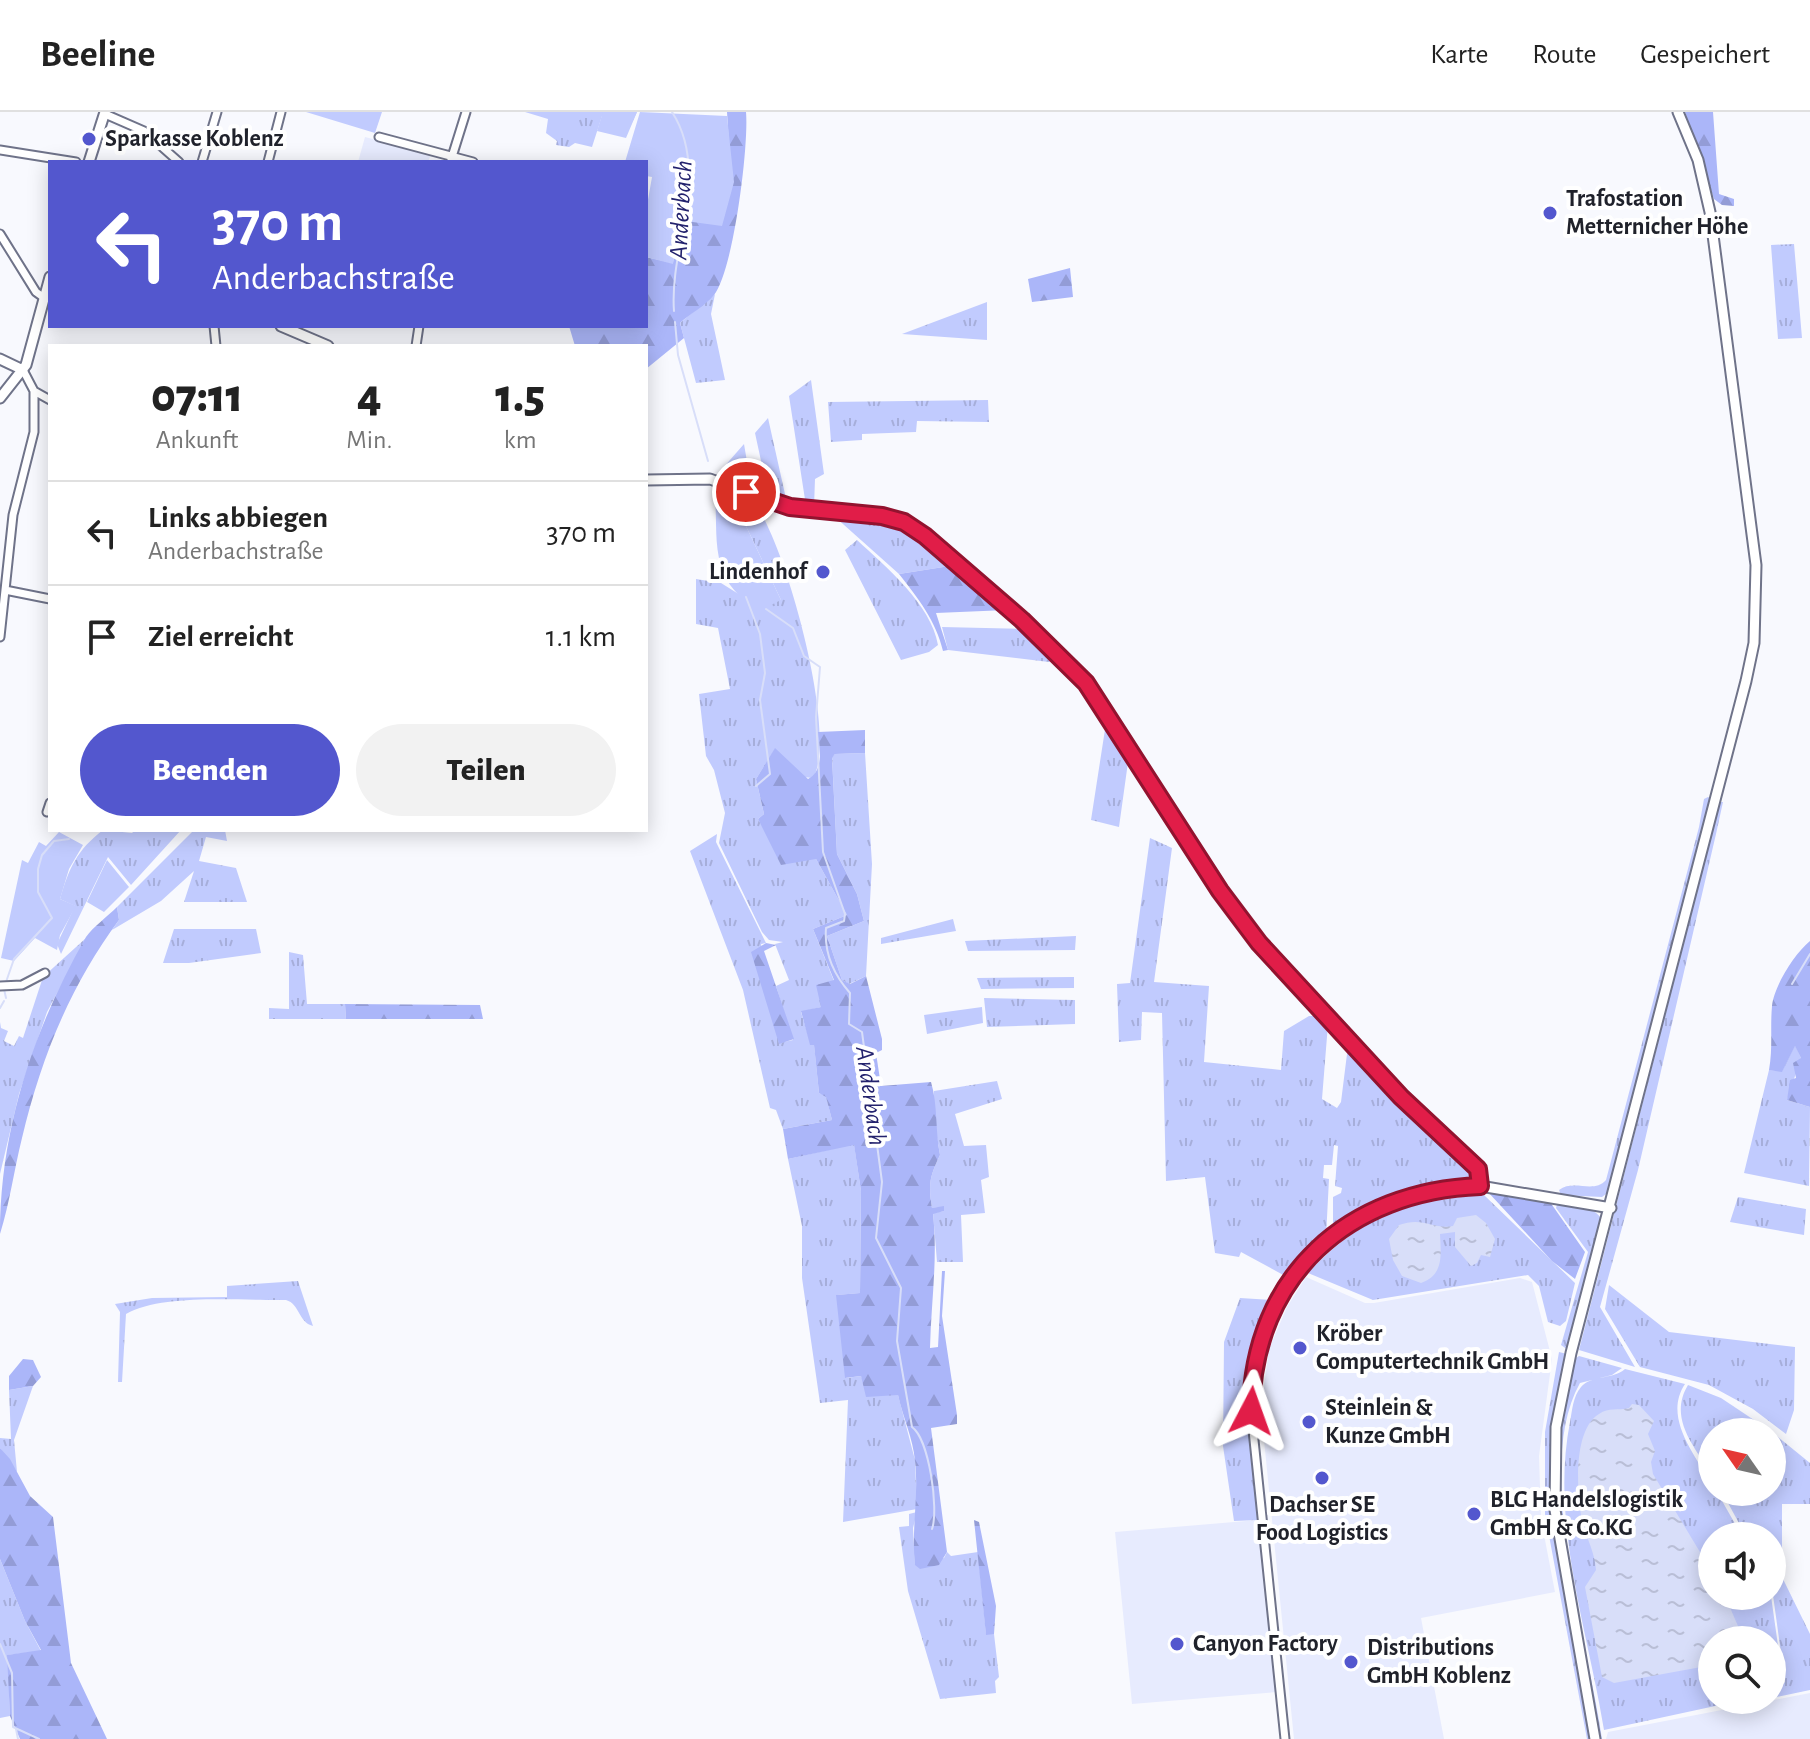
<!DOCTYPE html>
<html lang="de">
<meta charset="utf-8">
<style>
body{margin:0;font-family:"Alegreya Sans",sans-serif;background:#f2f2f2;color:#222;height:100vh;display:flex;flex-direction:column;font-size:30px;white-space:nowrap}
*{box-sizing:border-box;margin:0}
p{font-size:26px;color:#767676}
.icon{flex:none;width:44px;height:44px;fill:none;stroke:currentColor;stroke-width:2;stroke-linecap:round;stroke-linejoin:round}
.map{position:relative;flex:1;overflow:hidden}
.sheet{position:absolute;left:48px;top:232px;width:600px;height:488px;display:flex;flex-direction:column;background:#fff;border-radius:0px;box-shadow:0 4px 20px #0003}
.sheet>*{flex:none}
.hud{position:absolute;left:48px;top:48px;width:600px;height:168px;border-radius:0px;box-shadow:0 4px 20px #0003;background:#5357ce;color:#fff;overflow:hidden}
.needle{width:52px;rotate:304deg}
.fabs{position:absolute;left:1698px;top:1306px;display:grid;gap:16px}
.fabs a{display:grid;place-items:center;width:88px;height:88px;border-radius:50%;background:#fff;box-shadow:0 4px 20px #0003;font-size:40px}
.pin{position:absolute;display:grid;place-items:center;width:68px;height:68px;color:#fff;margin:-34px;border:4px solid #fff;border-radius:50%;box-shadow:0 2px 8px #0007}
.me{position:absolute;width:88px;margin:-44px;rotate:4deg;stroke-linejoin:round;filter:drop-shadow(0 0 6px #0008)}
.turn{display:flex;align-items:center;gap:28px;height:168px;padding:0 32px;font-size:36px}
.turn .icon{width:104px;height:104px;stroke-width:2.5}
.turn b{display:block;font-size:56px;line-height:68px}
.eta{display:flex;justify-content:space-evenly;align-items:center;height:136px;text-align:center}
.eta b{font-size:48px;font-weight:800;line-height:56px}
.primary-button{display:flex;gap:16px;margin-top:auto;padding:16px 32px}
.primary-button a{flex:1;height:92px;border-radius:48px;background:#5357ce;color:#fff;font-size:32px;font-weight:800;line-height:92px;text-align:center}
.primary-button a+a{background:#f2f2f2;color:#222}
ul{padding:0;list-style:none}
li{display:flex;align-items:center;gap:24px;height:104px;padding:0 32px;border-top:2px solid #e0e0e0}
li div{flex:1}
li b{display:block;font-size:30px}
li em{font-style:normal}
header{display:flex;align-items:center;gap:48px;box-sizing:border-box;height:112px;padding:0 40px;background:#fff;border-bottom:2px solid #e0e0e0}
header strong{font-size:38px}
nav{display:flex;gap:44px;margin-inline-start:auto;font-size:28px}
.map>svg:first-child{display:block}
.built{fill:#e7ebfe}
.grass{fill:url(#grass-tufts)}
.forest{fill:url(#forest-firs)}
.garden{fill:#c1cbfe}
.water{fill:url(#water-ripples)}
.lines{fill:none;stroke-linecap:round;stroke-linejoin:round}
.stream{stroke:#d8def9;stroke-width:2}
.minor-casing{stroke:#6f7389;stroke-width:11}
.major-casing{stroke:#6f7389;stroke-width:13}
.minor{stroke:#fff;stroke-width:7}
.major{stroke:#fff;stroke-width:9}
.route-casing{stroke:#92132f;stroke-width:20}
.route{stroke:#e11d48;stroke-width:14}
.poi-dot{fill:#5357ce;stroke:#fff;stroke-width:3}
.labels{text-anchor:middle;dominant-baseline:central;stroke-width:8;stroke-linejoin:round;paint-order:stroke}
.poi-label{font-size:24px;font-weight:bold;fill:#20222b;stroke:#fff;text-anchor:start}
.water-label{font-size:26px;font-style:italic;fill:#23226d;stroke:#fff}
</style>
<header>
<strong>Beeline</strong>
<nav><a>Karte</a><a>Route</a><a>Gespeichert</a></nav>
</header>
<div class="map">
<svg width="1810" height="1627" viewBox="0 0 1810 1627">
<defs>
<pattern id="grass-tufts" width="24" height="20" patternUnits="userSpaceOnUse" patternTransform="scale(2)"><rect width="24" height="20" fill="#c1cbfe"/><path d="M3 7l-1-3M5 7V3M7 7l1-3M15 17l-1-3M17 17v-4M19 17l1-3" fill="none" stroke="#a6aeda"/></pattern>
<pattern id="forest-firs" width="22" height="20" patternUnits="userSpaceOnUse" patternTransform="scale(2)"><rect width="22" height="20" fill="#abb6f9"/><path d="M5 1l3.5 6h-7zM16 11l3.5 6h-7z" fill="#939cd6"/></pattern>
<pattern id="water-ripples" width="26" height="14" patternUnits="userSpaceOnUse" patternTransform="scale(2)"><rect width="26" height="14" fill="#d8def9"/><path d="M2 4q2-2 4 0t4 0M15 11q2-2 4 0t4 0" fill="none" stroke="#b9bed6"/></pattern>
</defs>
<rect width="100%" height="100%" fill="#f8f9fe"/>
<!-- built -->
<path class="built" d="M365 25 431 42 428 50H358Z
M1306 1165 1365 1191H1374L1520 1166 1532 1170 1552 1247 1539 1344 1541 1407 1555 1480 1421 1506 1444 1627H1294L1261 1298 1269 1237 1287 1195Z
M1258 1408 1277 1580 1132 1592 1115 1420Z
M1810 1581V1627H1606L1608 1620Z"/>
<!-- grass -->
<path class="grass" d="M525 0H637L630 15 602 4 592 35 575 31 569 35 556 33 557 29 546 21 548 7Z
M1794 132 1802 226 1778 227 1771 133Z
M715 182 711 202 725 268 696 271 680 211Z
M987 190V228L902 222Z
M811 268 824 362 815 367 814 395 806 394 789 284Z
M988 288 989 310 917 309 916 320 862 322V328L831 330 828 290Z
M768 306 787 391 769 386 755 321Z
M744 332 752 379 715 365Z
M727 374C735 378 748 382 753 389 785 428 839 624 813 666L802 665 775 637 756 667 764 702 758 707 769 726 816 747 847 803 813 817 834 869 821 895 801 900 811 933 814 932 819 981 826 984 832 1008 783 1017 776 998 770 996 743 878 690 739 717 722 716 730 766 831 761 832 779 931 793 928 776 874 789 868 775 832 783 830 769 828 762 820 719 731 725 701 714 658 706 644 699 582 730 577 718 516 696 512V467L721 471 745 486 781 488Z
M834 404C900 408 905 412 956 453L899 462Z
M857 428C886 455 931 492 938 533L929 540 901 548 845 438Z
M942 515 1027 517 1080 569 1129 643 1119 715 1091 708 1106 611 1055 547 1049 550 948 538Z
M865 641 872 752 866 864 849 872 842 868 827 824 864 809 857 782 837 742 832 645 835 642Z
M1708 685 1712 687 1610 1079 1602 1085 1561 1083 1559 1078C1574 1067 1594 1082 1606 1068L1699 715 1704 687Z
M1720 690H1723L1716 722 1638 1058 1600 1195 1635 1255 1579 1238Z
M103 718 132 721 135 718H181L131 773 108 745 61 842 57 832 75 794 60 787C69 756 77 738 103 718Z
M194 718H225L227 729 206 725 199 749 236 756 247 790H184L194 759 161 789 112 818 119 808 117 795Z
M1150 726 1172 736 1154 870 1209 874 1204 950 1281 958 1284 919 1309 904H1321L1328 912 1322 987 1337 996 1341 990 1348 934 1438 1026 1473 1056 1474 1070 1397 1084 1365 1098 1333 1120V1085L1341 1081 1342 1076 1335 1074 1338 1034 1334 1033 1332 1053H1324L1323 1066 1329 1067 1326 1125 1287 1165 1241 1140 1239 1145 1215 1141 1205 1065 1166 1069 1162 901 1142 900 1141 928 1119 930 1117 872 1130 871Z
M953 807 956 819 881 832V826Z
M174 817H256L261 841 189 851H163Z
M1076 824 1075 838 968 839 965 829Z
M86 826 47 900 19 982 0 1062V910L1 916 8 919 4 929 14 934 19 924 23 926 43 865Z
M289 840 303 843 307 892H345L346 907H269V896L289 897Z
M1074 865V876L981 877 977 866Z
M984 886 1075 888V912L987 915Z
M982 895 983 911 927 922 924 903Z
M1795 933 1801 946 1787 988 1810 995 1809 1074 1744 1061 1769 958 1782 959Z
M997 969 1002 987 955 1002 964 1034 986 1033 989 1065 981 1068 985 1101 961 1103 963 1150H937L933 1101 944 1099V1095L932 1096C928 1071 930 1064 940 1043L934 1008V979Z
M854 1032 861 1079 860 1181 837 1183 846 1266 861 1264 865 1273 898 1283 915 1348 917 1397 843 1410 848 1288 820 1291 802 1166V1114L788 1047Z
M1484 1083 1575 1171 1566 1209 1560 1214 1548 1210 1539 1174 1528 1163 1373 1188 1308 1161C1362 1104 1407 1088 1484 1083Z
M1738 1085 1806 1097 1804 1123 1730 1110Z
M1558 1089C1573 1092 1594 1093 1602 1108L1568 1238 1561 1233 1588 1140 1556 1096Z
M298 1169 313 1214C298 1210 300 1192 286 1188 242 1189 163 1181 126 1202L122 1270H118L120 1200 115 1192 152 1186 227 1185V1174Z
M1609 1173 1669 1220 1795 1235 1794 1298 1786 1322 1753 1297 1709 1273 1640 1255 1605 1197Z
M1240 1186 1272 1188C1233 1252 1251 1339 1258 1408L1234 1409 1223 1334 1224 1230Z
M1559 1240 1567 1242 1553 1310 1552 1398 1592 1627H1587L1545 1402V1320Z
M1579 1244 1622 1256 1612 1263 1580 1271C1532 1356 1589 1532 1602 1627H1598L1558 1381 1560 1313 1573 1248Z
M1625 1257 1685 1272C1663 1305 1694 1342 1712 1372V1380H1717L1742 1424H1712V1484H1771L1782 1562 1777 1578 1772 1582V1528H1712V1588H1743L1604 1618C1588 1518 1550 1411 1570 1310 1572 1299 1573 1284 1581 1275 1591 1263 1612 1268 1625 1257Z
M1688 1273 1721 1286 1772 1320H1712V1363C1694 1334 1668 1306 1688 1273Z
M33 1274 14 1328 17 1360 0 1336V1326L11 1327 9 1278Z
M1772 1320 1810 1351V1392H1782V1465L1810 1522V1578L1772 1586 1785 1570 1772 1476V1424H1746L1722 1380H1772Z
M917 1400 913 1416 915 1453 944 1446 947 1440 951 1444 978 1440 986 1522H994L999 1565 995 1569 996 1581 940 1587 908 1479 899 1415 909 1414V1402Z
M0 1447 25 1509 41 1539 8 1543 10 1604 0 1606Z"/>
<!-- forest -->
<path class="forest" d="M727 0H746C749 32 734 157 714 183 706 193 690 202 680 211L684 226 646 257V234H575L569 214H646V145L673 151 678 107 729 33Z
M1685 0H1713L1719 82 1734 87V94L1722 93 1714 87Z
M1070 156 1073 185 1032 190 1028 167Z
M956 453 1007 498 936 501 948 538 943 539C936 509 918 486 899 462Z
M865 618V641L835 642 832 646 837 742 857 782 864 809 827 824 842 868 850 872 866 864 882 927V938L876 941 881 974 931 970C938 993 935 1018 940 1043 930 1064 928 1071 932 1096L944 1094V1099L933 1102C938 1147 931 1191 930 1236L938 1235 942 1159H945L942 1204 957 1303V1312L931 1316 947 1440 939 1453 920 1457 915 1453C911 1418 919 1385 915 1349 913 1326 903 1306 898 1283L866 1285 861 1264 845 1266 836 1183 860 1181 861 1079 854 1033 788 1047 783 1017 832 1008 826 985 819 981 814 933H810L801 899 821 895 816 873 834 868 813 817 847 803 816 747 781 753 758 707 764 702 756 667 775 636 808 667C824 659 820 636 818 620Z
M117 795 119 808C70 874 41 946 22 1026 14 1058 10 1090 0 1122 0 1016 34 916 86 825 93 815 108 804 117 795Z
M1810 829V995L1787 988 1790 968 1796 966 1793 951 1801 946 1795 934 1782 960 1769 958C1773 936 1770 916 1772 894 1774 874 1795 841 1810 829Z
M766 831 776 833 764 839 794 927 779 932 751 840Z
M345 892 480 893 483 907H346Z
M1487 1079 1550 1090 1585 1140 1575 1167 1552 1149Z
M23 1247 33 1248 41 1265 33 1274 9 1278V1264Z
M0 1336 10 1347 30 1384 53 1405 71 1551 107 1627H20L10 1604 7 1543 41 1538 25 1509 0 1447Z
M974 1408 979 1410 996 1494 994 1522 986 1523Z"/>
<!-- garden -->
<path class="garden" d="M306 0H382L375 21Z
M603 0H637L626 26 597 19Z
M640 0 727 4 734 70 722 114 678 108 673 152 646 145V99L652 65 646 64V50H625Z
M712 369 727 374 781 488 753 502C745 486 730 478 724 462 711 432 720 400 712 369Z
M59 720 83 733 69 757 60 787 76 794 60 823 57 838 35 826 14 849 1 846 22 748 28 751 39 730 46 734Z
M107 748 129 775 104 800 87 790Z"/>
<!-- water -->
<path class="water" d="M1476 1103 1486 1111 1495 1127 1490 1145 1481 1143 1477 1151 1471 1154 1455 1135V1120L1440 1122C1441 1143 1444 1163 1421 1171L1402 1164 1393 1148 1389 1127 1399 1113C1423 1104 1434 1118 1453 1114L1457 1106Z
M1632 1292 1639 1293 1654 1309 1648 1322 1655 1339 1651 1350 1653 1362 1712 1460V1484H1725L1744 1528H1712V1553L1614 1571 1602 1565 1585 1475 1596 1458C1595 1439 1584 1422 1581 1403 1577 1377 1573 1318 1599 1302 1609 1295 1618 1299 1629 1296Z"/>
<g class="lines">
<!-- stream -->
<path class="stream" d="M672 0C711 60 669 135 674 199
M675 210 678 243 708 349
M746 485 760 522 765 561 760 588 770 662 756 674
M766 497 793 516 804 544 820 555 816 605 823 740 845 802 844 809 826 816C824 841 834 863 850 881L849 912 862 920 882 1070 876 1126 901 1176 897 1229 912 1315C929 1327 939 1397 932 1417
M6 870 14 847 52 806 38 780V757L42 743 54 729 69 727
M1792 872 1810 842
M4 877 6 886
M0 896 4 889
M0 1532 12 1561 13 1615 39 1627
M16 1617 18 1627"/>
<defs>
<path id="minor" d="M105 2 144 19 179 50
M379 25 473 50
M0 38 76 50
M451 48 466 0
M202 50 217 0
M268 50 281 0
M0 122 36 180 43 185
M214 214 216 234
M416 234 419 214
M23 258 34 279 50 288
M5 478 50 487
M0 525 13 403 34 320V279
M47 700 50 691
M0 874 22 873 45 861
M1285 1627 1251 1299C1253 1163 1349 1079 1480 1074"/>
<path id="major" d="M89 50 105 0
M281 214 328 234
M0 247 23 258
M0 286 26 253 50 165
M646 368 710 367 785 394 895 407 925 424 1072 555 1086 571 1220 779 1259 831 1401 985 1478 1057 1480 1074 1611 1096
M1595 1627 1555 1398 1556 1315 1571 1241 1746 569 1754 531 1756 453 1710 100 1698 48 1678 0"/>
</defs>
<!-- minor casing -->
<use href="#minor" class="minor-casing"/>
<!-- major casing -->
<use href="#major" class="major-casing"/>
<!-- minor -->
<use href="#minor" class="minor"/>
<!-- major -->
<use href="#major" class="major"/>
</g>
<g class="lines">
<defs>
<path id="route" d="M746 380 790 395 882 404 904 410 925 424 1022 508 1086 571 1220 779 1259 831 1401 985 1478 1057 1480 1074C1349 1079 1253 1163 1251 1299"/>
</defs>
<!-- route casing -->
<use href="#route" class="route-casing"/>
<!-- route -->
<use href="#route" class="route"/>
</g>
<!-- markers -->
<g class="poi-dot">
<circle cx="89" cy="27" r="8"/>
<circle cx="1550" cy="101" r="8"/>
<circle cx="823" cy="460" r="8"/>
<circle cx="1300" cy="1236" r="8"/>
<circle cx="1309" cy="1310" r="8"/>
<circle cx="1322" cy="1366" r="8"/>
<circle cx="1474" cy="1402" r="8"/>
<circle cx="1177" cy="1532" r="8"/>
<circle cx="1351" cy="1550" r="8"/>
</g>
<g class="labels">
<!-- poi labels -->
<g class="poi-label">
<text x="105" y="27">Sparkasse Koblenz</text>
<text x="1566" y="87">Trafostation<tspan x="1566" dy="28">Metternicher Höhe</tspan></text>
<text x="807" y="460" text-anchor="end">Lindenhof</text>
<text x="1316" y="1222">Kröber<tspan x="1316" dy="28">Computertechnik GmbH</tspan></text>
<text x="1325" y="1296">Steinlein &amp;<tspan x="1325" dy="28">Kunze GmbH</tspan></text>
<text x="1490" y="1388">BLG Handelslogistik<tspan x="1490" dy="28">GmbH &amp; Co.KG</tspan></text>
<text x="1322" y="1393" text-anchor="middle">Dachser SE<tspan x="1322" dy="28">Food Logistics</tspan></text>
<text x="1193" y="1532">Canyon Factory</text>
<text x="1367" y="1536">Distributions<tspan x="1367" dy="28">GmbH Koblenz</tspan></text>
</g>
<!-- water labels -->
<g class="water-label">
<text transform="translate(681 98) rotate(-87)">Anderbach</text>
<text transform="translate(871 984) rotate(82)">Anderbach</text>
</g>
</g>
</svg>
<div class="fabs">
<a><svg class="needle" viewBox="-14 -14 28 28"><path d="M0-13l5 13h-10z" fill="#e53935"/><path d="M0 13l5-13h-10z" fill="#767676"/></svg></a>
<a><svg class="icon" aria-label="sound" viewBox="0 0 24 24"><path d="M4 9h4l5-4v14l-5-4H4zM17 9q2 3 0 6"/></svg></a>
<a><svg class="icon" aria-label="search" viewBox="0 0 24 24"><circle cx="10" cy="10" r="6"/><path d="M15 15l6 6"/></svg></a>
</div>
<div class="pin" style="left:746px;top:380px;background:#d93025"><svg class="icon" aria-label="arrive" viewBox="0 0 24 24"><path d="M6 21V4h12l-3 4 3 4H6"/></svg></div>
<svg class="me" style="left:1251px;top:1299px" viewBox="-20 -20 40 40"><path d="M0-17L14 15 0 8-14 15z" fill="#e11d48" stroke="#fff" stroke-width="4"/></svg>
<div class="hud">
<div class="turn"><svg class="icon" aria-label="left" viewBox="0 0 24 24"><path d="M17 20v-9H6M10 6l-5 5 5 5"/></svg><div><b>370 m</b>Anderbachstraße</div></div>
</div>
<section class="sheet">
<div class="eta">
<div><b>07:11</b><p>Ankunft</p></div>
<div><b>4</b><p>Min.</p></div>
<div><b>1.5</b><p>km</p></div>
</div>
<ul>
<li><svg class="icon" aria-label="left" viewBox="0 0 24 24"><path d="M17 20v-9H6M10 6l-5 5 5 5"/></svg><div><b>Links abbiegen</b><p>Anderbachstraße</p></div><em>370 m</em></li>
<li><svg class="icon" aria-label="arrive" viewBox="0 0 24 24"><path d="M6 21V4h12l-3 4 3 4H6"/></svg><div><b>Ziel erreicht</b></div><em>1.1 km</em></li>
</ul>
<div class="primary-button"><a>Beenden</a><a>Teilen</a></div>
</section>
</div>
